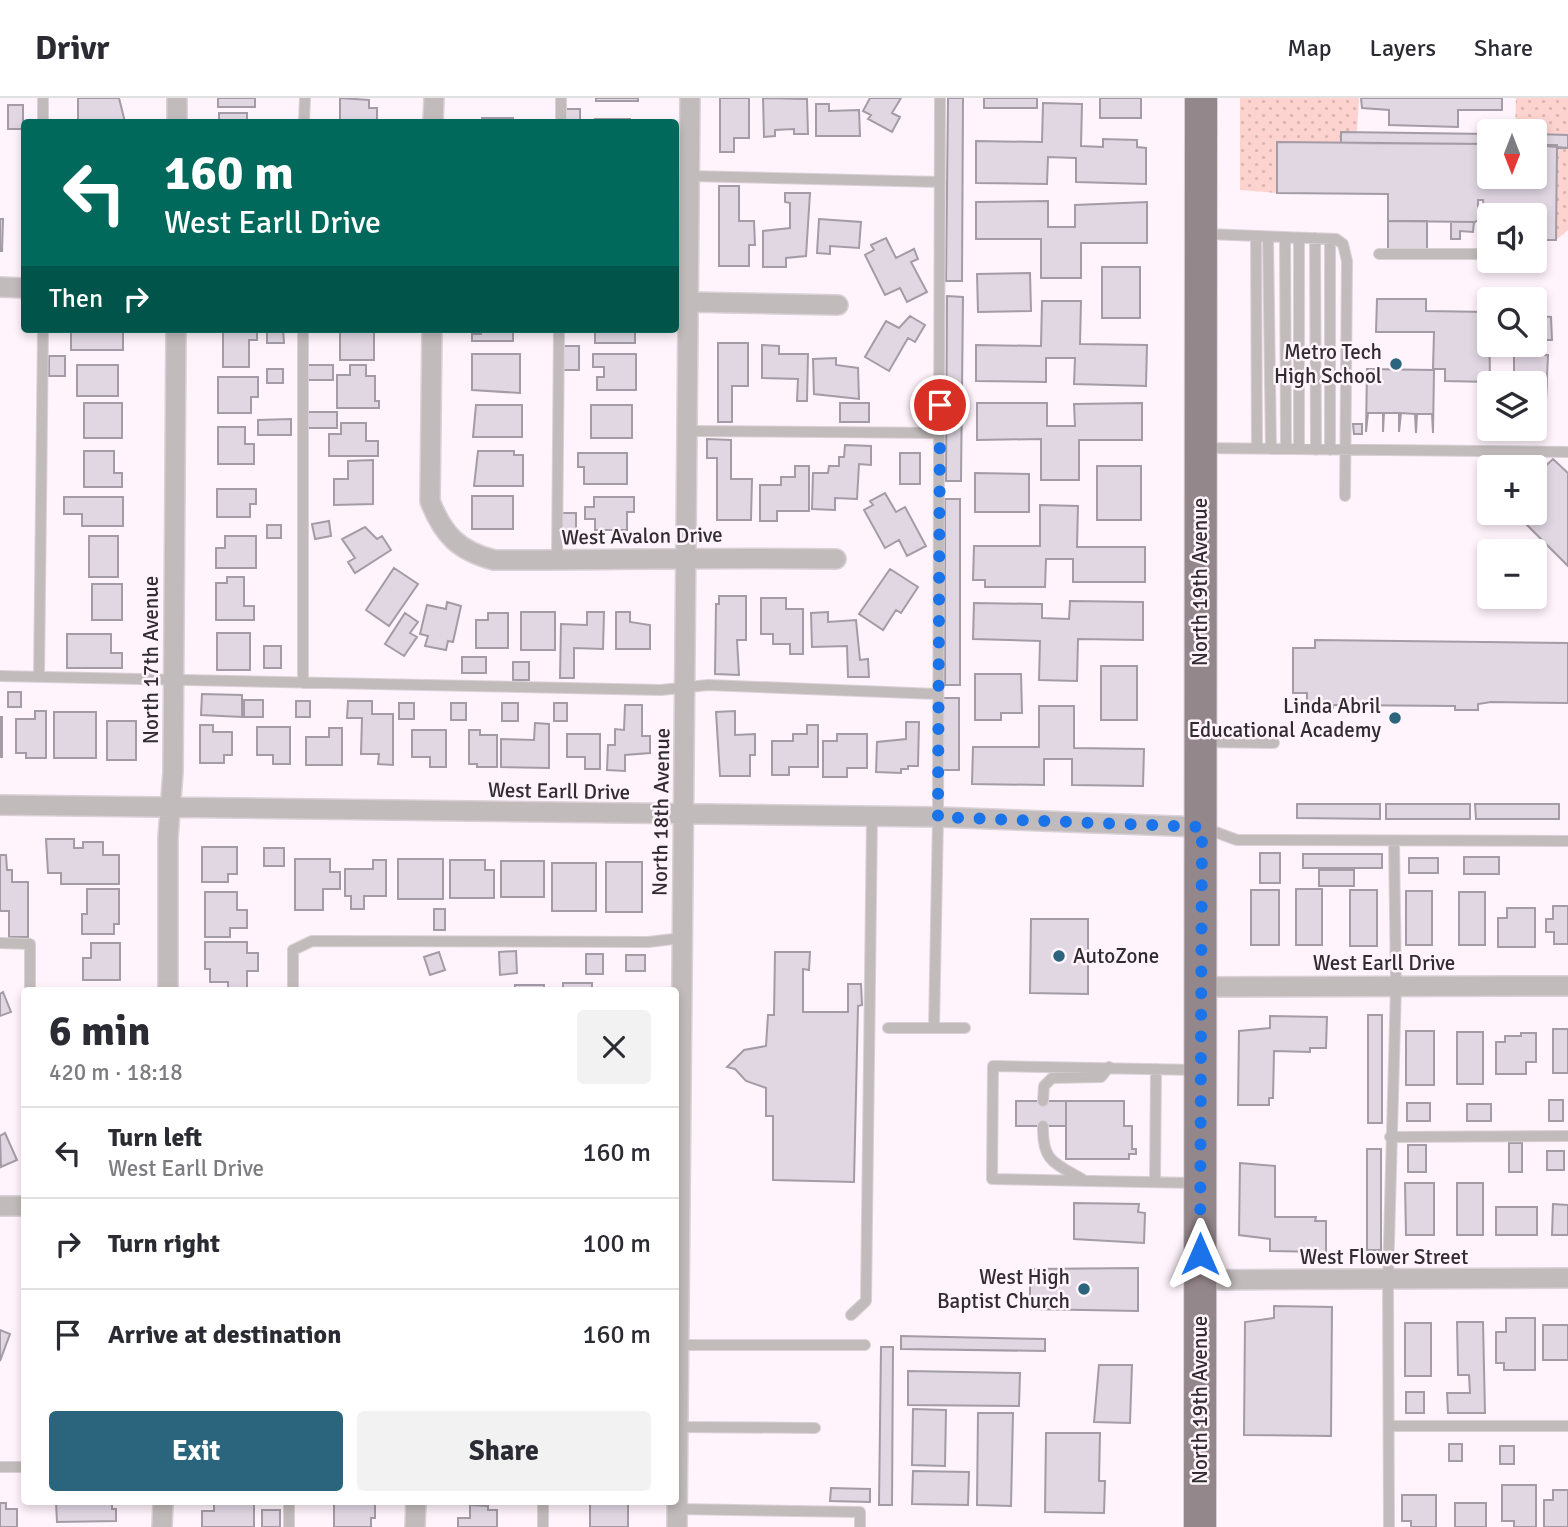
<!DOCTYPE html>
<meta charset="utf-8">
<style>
body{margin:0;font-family:Signika,sans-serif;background:#f2f2f3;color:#2b2b33;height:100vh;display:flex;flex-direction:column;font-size:26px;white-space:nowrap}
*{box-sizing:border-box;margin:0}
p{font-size:23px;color:#7c7c81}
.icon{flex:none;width:38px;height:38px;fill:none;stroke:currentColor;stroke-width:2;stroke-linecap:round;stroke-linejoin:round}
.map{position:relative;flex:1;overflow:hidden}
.sheet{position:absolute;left:21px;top:889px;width:658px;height:518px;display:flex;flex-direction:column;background:#fff;border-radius:7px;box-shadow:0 4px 10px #0003}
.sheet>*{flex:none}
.guide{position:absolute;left:21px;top:21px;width:658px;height:214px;border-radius:7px;box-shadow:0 4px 10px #0003;background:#00695c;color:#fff;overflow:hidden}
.needle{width:46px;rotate:180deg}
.fabs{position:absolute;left:1477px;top:21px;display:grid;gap:14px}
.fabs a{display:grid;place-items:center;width:70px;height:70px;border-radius:7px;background:#fff;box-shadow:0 4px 10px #0003;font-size:35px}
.pin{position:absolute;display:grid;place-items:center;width:60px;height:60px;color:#fff;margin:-30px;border:4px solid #fff;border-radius:50%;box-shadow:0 2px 7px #0007}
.me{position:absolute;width:77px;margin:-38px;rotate:0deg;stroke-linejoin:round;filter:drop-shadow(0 0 5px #0008)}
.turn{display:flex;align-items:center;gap:24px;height:147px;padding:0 28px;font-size:32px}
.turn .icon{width:91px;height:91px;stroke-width:2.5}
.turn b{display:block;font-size:49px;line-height:60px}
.then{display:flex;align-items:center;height:66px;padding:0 28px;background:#0003;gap:14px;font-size:26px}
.round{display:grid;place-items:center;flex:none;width:74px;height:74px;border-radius:7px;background:#f2f2f3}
.summary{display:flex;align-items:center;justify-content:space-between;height:119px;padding:0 28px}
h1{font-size:42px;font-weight:700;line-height:52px}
.button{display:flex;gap:14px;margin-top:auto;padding:14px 28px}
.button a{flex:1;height:80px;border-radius:7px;background:#2a657d;color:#fff;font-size:28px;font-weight:700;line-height:80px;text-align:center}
.button a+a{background:#f2f2f3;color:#2b2b33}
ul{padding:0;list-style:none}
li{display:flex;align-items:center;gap:21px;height:91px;padding:0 28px;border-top:2px solid #e1e1e2}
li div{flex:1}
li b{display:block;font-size:26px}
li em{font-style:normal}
header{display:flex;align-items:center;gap:42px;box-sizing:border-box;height:98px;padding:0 35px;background:#fff;border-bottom:2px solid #e1e1e2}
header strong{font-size:33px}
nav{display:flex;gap:38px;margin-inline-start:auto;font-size:24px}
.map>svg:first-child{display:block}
.grass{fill:url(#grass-dots)}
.building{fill:#e0d7e3;stroke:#a39ba6;stroke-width:2}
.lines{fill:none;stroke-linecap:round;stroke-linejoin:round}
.lane-casing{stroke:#dad0d6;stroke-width:12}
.street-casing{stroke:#dad0d6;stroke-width:22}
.primary-casing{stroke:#dad0d6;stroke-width:34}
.lane{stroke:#c2bbbc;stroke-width:10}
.street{stroke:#c2bbbc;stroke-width:19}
.primary{stroke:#94878b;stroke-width:32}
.route{stroke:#1a73e8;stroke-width:12;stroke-dasharray:0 21.6}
.poi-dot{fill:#2a657d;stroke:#fff4fb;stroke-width:2.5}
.labels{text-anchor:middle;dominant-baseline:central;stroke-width:5;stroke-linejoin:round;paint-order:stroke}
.poi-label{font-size:21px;fill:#312c2f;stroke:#fff4fb;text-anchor:end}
.street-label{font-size:21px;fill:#312c2f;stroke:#fff4fb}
</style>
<header>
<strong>Drivr</strong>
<nav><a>Map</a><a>Layers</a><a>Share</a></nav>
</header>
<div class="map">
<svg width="1568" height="1429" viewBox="0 0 1568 1429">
<defs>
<pattern id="grass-dots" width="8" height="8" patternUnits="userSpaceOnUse" patternTransform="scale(1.75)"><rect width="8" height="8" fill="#fcd3cf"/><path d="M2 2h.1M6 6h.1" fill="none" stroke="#d8b5b2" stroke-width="1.8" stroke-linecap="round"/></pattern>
</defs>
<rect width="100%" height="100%" fill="#fff4fb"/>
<!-- grass -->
<path class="grass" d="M1240 0H1359L1357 34H1341V45L1278 44 1277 95 1240 92Z
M1516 0H1568V37L1515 33Z
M1557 49 1568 50V132L1556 142Z"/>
<!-- building -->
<path class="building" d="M78 0H119L125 24H78Z
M218 0H255V9H218Z
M340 0 369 2V10H377V24H340Z
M596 0H638V3H596Z
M720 0H749V40H734V54H720Z
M763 0 807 1 808 36H794V31L775 32V38L764 39Z
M870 0H901L892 15 900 19 892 34 868 21 871 17 863 13Z
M948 0H963L962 183H946Z
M984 0H1037V10H984Z
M1100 0H1141V20H1100Z
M1361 0H1502V12H1458V29L1389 27V12L1362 10Z
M1043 5 1082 6 1081 48 1103 49V41L1137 42V49L1146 50V86L1076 84V60L1048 59 1047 86 976 85V43L1042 44Z
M816 6H829V13L859 12 860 38H816Z
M8 7H23V31H8Z
M563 11H580V24H563Z
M219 15H247V24H219Z
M482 20H513V24H482Z
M595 21H630V24H595Z
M1341 34 1489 36V46L1341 45Z
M1535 36 1568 37V50L1535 47Z
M1277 44 1489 46V79H1535V47H1557L1556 142H1535V117H1489V141H1486L1483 102H1478V122L1475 124 1388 123V96L1277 95Z
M719 88H739V123H754L755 147H749V168H719Z
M785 95H810L806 158 786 160V169H763V133L790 130V105L785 104Z
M1048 103V129H1075V107L1147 104V145H1081V180H1041V141H976V104Z
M0 121H3L2 153H0Z
M819 121 861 124 859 150 830 148V156L817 155Z
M1388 123H1427V152H1388Z
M1451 124H1474L1473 134 1460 133V141H1451Z
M886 140 896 160 914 151 918 161 911 164 927 194 907 204 900 190 885 197 865 157 874 152 871 147Z
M1102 169H1140V220H1102Z
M1030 175 1031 213 978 214 977 176Z
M947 198 963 199 961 383H946Z
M1377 201H1426V213L1489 214 1490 284 1445 283V271H1433L1434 234H1376Z
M1042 203H1081L1080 246 1147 247 1146 288 1074 286 1075 260H1046V284L976 283V247L1041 248Z
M910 218 925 227 915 244 908 240 889 273 865 259 886 223 899 230Z
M1535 218 1551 219 1552 242H1535Z
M71 231H123V252H71Z
M223 231H257V242H249V269H223Z
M267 231H283L284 245H267Z
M340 231H374V262H340Z
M481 231H513V243H472V236H481Z
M595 231H635V245H595Z
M1535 244 1538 245V254H1525V247Z
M718 245H748V288H732V324H718Z
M762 247 779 248V256H808L807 303H797L798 281 762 280Z
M561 248H579V272H561Z
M472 256H520V295L472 292Z
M593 256H636V292H597V279H604V269H593Z
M1514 256 1548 257 1546 304H1535V285H1514Z
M49 258H65V278H49Z
M836 260V267L858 270 859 301 814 296 813 261Z
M77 267H118V298H77Z
M306 267H333V282H306Z
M350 267H366V278H375V303H379V310H337V277H350Z
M267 271H283V285H267Z
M1367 271 1434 272 1433 335 1432 316H1417L1416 335 1415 316 1401 315 1399 334V315H1384L1383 334V315H1368L1366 334Z
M218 279H258V299H251V315H218Z
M84 305H122V340H84Z
M840 305H869V324H840Z
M977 305H1047V328H1075L1074 306 1142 305V342H1079V382H1041V341L977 342Z
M476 307H522V339H473Z
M591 307H632V340H591Z
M308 314H337V330H308Z
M291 321V337H258V322Z
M341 325H366V343H378V358H329V336H341Z
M1353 326H1362V336H1354Z
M218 329H245V346H254V366H218Z
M707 341 731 342V381H752L751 422H717V360H707Z
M845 347 871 348V367L859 366 857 401 835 400V412L812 411 813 375H828L829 368H839V359H844Z
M84 353H114V375H122V389H84Z
M478 353H514V357H523V388H474Z
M578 355H627V386H584V369H578Z
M900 355H920V386H900Z
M1553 361 1568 375V468L1515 415H1535V369H1530L1533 366 1540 373Z
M373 362V406L334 407V381H348V363Z
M795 368H809V413H777V423H760V387H781V379H795Z
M1097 368H1141V422H1097Z
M975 375 1029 376V414H975Z
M217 391H256V406H250V419H217Z
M885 395 896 414 905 409 926 448 907 458 899 442 885 450 864 412 873 407 870 403Z
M472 398H513V431H472Z
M64 399H123V428H82V416H64Z
M594 399H634V414H627V432H595V421H585V409H594Z
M945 401H960V587H945Z
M1040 407 1078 408 1077 449H1145V484H1073V461H1046L1045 489H985V482H973L974 448H1040Z
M560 415H576V432H560Z
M329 423 331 438 315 441 312 426Z
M267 427H281V440H267Z
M365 429 377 441 382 438 391 452 355 475 348 464 355 460 342 441Z
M89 438H118V479H89Z
M225 438H256V470H216V450H225Z
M394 470 418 486 389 528 366 512Z
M890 471 918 489 901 515 896 512 883 532 859 516Z
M227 479H244V508H254V522H216V485H227Z
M92 486H122V522H92Z
M719 498H746V542H737L739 577 715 576 716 506H719Z
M761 500H786V511H803V556H790V546H773V536H761Z
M1070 503 1143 504V542L1078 541 1077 583 1039 582 1040 543 973 541 974 505 1042 506V520L1069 521Z
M447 504 461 508 453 544 448 543 446 552 425 548 428 538 420 536 427 507 446 511Z
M521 514H555V552H521Z
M587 514H604L603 551 574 550V580H560L561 526 587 527Z
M616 514H630V524L650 527V551H616Z
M828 514V524L856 522 860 562 868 561 869 579H848L847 548 812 549 811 515Z
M405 515 418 524 410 535 417 539 404 558 385 546Z
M488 515H508V550H476V522H488Z
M217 535H250V572H217Z
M67 536H111V555H122V570H67Z
M1315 542 1568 545V605L1491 604 1478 606V612H1455V608L1333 607V610L1307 608V595H1293V550H1315Z
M264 548H281V570H264Z
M462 559H486V575H462Z
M513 564H529V582H513Z
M1101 568H1137V622H1101Z
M975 576H1021L1022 615H1001V622H975Z
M8 594H21V609H8Z
M202 596 242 597V619L201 617Z
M943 600H959V672H943Z
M244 602H263V619H244Z
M296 603H310V619H296Z
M348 603H372V616H393V667L378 666 379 656H361L362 620H347Z
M399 605H414V621H399Z
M451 605H466V622H451Z
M502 605H518V623H502Z
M554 605H567V623H554Z
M625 607H642V638H650V655L625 657V673L607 672 608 647H615V631L624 632Z
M1039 608H1074V650L1144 651 1143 688 1072 687V661H1044V687L972 686 973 649H1039Z
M35 613H46V660H26V655H16V621H35Z
M735 613V637L755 636V657H750V678H720L716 614Z
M54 614H96V660H54Z
M0 619H2V659H0Z
M107 623H136V662H107Z
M906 624H919L918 668H908V671H901V675L876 674 877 644 906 641Z
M535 625 549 626V670L501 669V641L534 642Z
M200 627H213V634H232V657H224V665H200Z
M807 627H818V669H789V677H772V643H793V636H807Z
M257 629H290V666H273V657H257Z
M329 630H342V667H306V639H329Z
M412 632H446V669H430V659H412Z
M469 632H480V637H497V669H477V666H469Z
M567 636H600V671H585V659H567Z
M837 636H867V670H847V679H823V643H837Z
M1297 706H1380V721L1297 720Z
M1386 706H1470V721H1386Z
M1475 706H1559V721H1476Z
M46 741H74V750H83V744H103V757H119V786H61V775H48Z
M202 749H237V776H228V784H202Z
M264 750H284V768H264Z
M1260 755H1280V785H1260Z
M1303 756H1382V770H1303Z
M0 757H6L7 772H12V784H28V839H9V813H0Z
M1464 759H1499V776H1464Z
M1409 760H1438V775H1409Z
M295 761H330V774H340V791H323V812H295Z
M398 761H443V801H398Z
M373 762H386V798H364V811H351V798H345V771H373Z
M450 762H485V772H494V800H450Z
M501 763H544V799H501Z
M606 764H642V814H606Z
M552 765H596V813H552Z
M1319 772H1354V788H1319Z
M87 791H119V826H114V836H82V816H87Z
M1296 791H1322V847H1296Z
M1251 792H1279V847H1251Z
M1350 792H1377V848H1350Z
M1406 793H1432V847H1406Z
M205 794H237V812H247V830H230V839H205Z
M1459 794H1485V847H1459Z
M1553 808H1568V846H1554V834H1546V821H1553Z
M1507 810H1535V849H1498V820H1507Z
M434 811H445V832H434Z
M1031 821H1088V896L1030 895Z
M205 844H247V855H258V873H247V891H228V884H210V871H205Z
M91 845H120V882H83V860H91Z
M516 853 517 875 500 877 499 854Z
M439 854 445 872 430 877 424 859Z
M775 854H810L809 872 803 871V914H848V886H861L862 907 858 908 854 1084 773 1082V1018H766V990L746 983 735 971 727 969 744 952 766 948 768 917H774Z
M586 856H603V876H586Z
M626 857H645V873H626Z
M563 885H592V892H563Z
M515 887H544V892H515Z
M3 894 11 914 0 918V896Z
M1368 917H1382V1025H1368Z
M1270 918 1327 919 1326 950H1310V954L1274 953 1273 1000H1269V1007H1238L1239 933 1270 930Z
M1553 931H1568V975H1553Z
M1406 933H1434V987H1406Z
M1457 934H1483V986H1457Z
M1521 935H1536V964H1526V976H1496V944H1505V938H1521Z
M1549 1002H1563V1023H1549Z
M1016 1003H1066V1028H1016Z
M1066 1003H1124V1028H1132V1051H1136V1056H1129V1061H1066Z
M1407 1005H1430V1023H1407Z
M1467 1006H1491V1023H1467Z
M5 1035 17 1062 1 1069 0 1038Z
M1509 1045H1522V1074H1509Z
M1408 1047H1426V1074H1408Z
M1367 1051H1381V1152H1367Z
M1547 1053H1564V1072H1547Z
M1240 1065 1275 1068V1119H1316L1315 1123H1326V1154L1270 1153V1141L1239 1137Z
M1405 1085H1434V1137H1406Z
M1457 1085H1483V1137H1457Z
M1074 1105 1139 1106 1138 1114 1145 1115 1144 1145 1074 1141Z
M1553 1106 1568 1107V1137H1552Z
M1496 1109H1537V1137H1496Z
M1138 1170V1213L1030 1211V1171Z
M1274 1208 1332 1209 1331 1338 1244 1337 1245 1224 1274 1220Z
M1506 1220H1535V1272H1504V1265H1496V1234H1506Z
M1457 1224H1483L1485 1315H1448L1447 1295H1470L1469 1277H1458Z
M1405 1225H1431V1278H1405Z
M1543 1227H1568V1262H1543Z
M0 1232 10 1236 0 1263Z
M901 1238 1045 1241V1253L901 1251Z
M881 1249H893L892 1407H879Z
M1099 1267H1132L1130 1325 1094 1324Z
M908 1273 1020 1275 1019 1308 908 1307Z
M1406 1294H1424V1315H1406Z
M913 1311 946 1312 945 1368 912 1367Z
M978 1315H1013L1011 1408 977 1407Z
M1046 1335H1100L1099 1383H1105L1104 1415 1045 1414Z
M1449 1346H1462V1363H1449Z
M1500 1348H1514V1366H1500Z
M913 1373 969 1374 968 1407 912 1406Z
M1502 1387H1536V1429H1514V1423H1502Z
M831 1390 870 1391V1404L830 1403Z
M1553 1392H1568V1429H1544V1402H1553Z
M1402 1397H1436V1429H1411V1423H1402Z
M56 1404H112V1411H116V1423L57 1424Z
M214 1404H254V1429H202V1413H214Z
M334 1404H375V1420H371V1429H334Z
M590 1404H628V1429H590Z
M0 1405H6V1411H17V1429H0Z
M1455 1405H1486V1429H1455Z
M470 1407 488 1408V1412H497V1429H458V1420H470Z
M262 1412H280V1429H262Z"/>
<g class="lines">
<defs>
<path id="lane" d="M43 24V0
M304 24 305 0
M561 24V0
M690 78 940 84
M1206 136 1336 141 1343 146 1347 163 1345 398
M1256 138 1257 350
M1268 139 1271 351
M1285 139 1286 351
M1299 140V351
M1315 140 1316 352
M1379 156H1489
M303 231V585
M686 333 940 335
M1204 350 1568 354
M1330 352V141
M557 462 559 231
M0 578 661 592 708 587 937 596
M39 579 43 231
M1204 644 1274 645
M1207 731 1237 742 1568 743
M0 845 30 846V892
M293 892V852L312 843 648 844 682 840
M888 930H965
M934 930 938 719 940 0
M1043 1003 1044 988 1052 980 1101 979 1109 969
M1043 1028C1042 1063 1054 1065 1082 1081
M1390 1039 1568 1038
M1155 1084 1156 971
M1196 1085 992 1081 993 968 1197 972
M851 1217 866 1203 872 719
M680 1247H865
M1390 1328H1568
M679 1329 815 1330
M0 1369H24
M678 1411 860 1414V1429
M289 1429V1404
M543 1429V1404
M1389 1429 1388 1181 1396 888 1394 743"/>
<path id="street" d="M177 24V0
M433 24 434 0
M0 189 24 190
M688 204 838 207
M432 231 430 403C443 437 459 453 494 462 608 462 722 459 836 461
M0 707 938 719 1202 729
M1201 889 1568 888
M168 892V740L173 674 176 231
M0 1108H24
M1201 1182 1568 1180
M162 1429 163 1404
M415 1429 416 1404
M677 1429 690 0"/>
<path id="primary" d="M1200 1429 1201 0"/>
</defs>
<!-- lane casing -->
<use href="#lane" class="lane-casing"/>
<!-- street casing -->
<use href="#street" class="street-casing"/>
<!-- primary casing -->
<use href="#primary" class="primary-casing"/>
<!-- lane -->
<use href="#lane" class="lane"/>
<!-- street -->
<use href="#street" class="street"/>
<!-- primary -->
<use href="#primary" class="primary"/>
</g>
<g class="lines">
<!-- route -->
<path class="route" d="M940 307 938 719 1202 729 1200 1156"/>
</g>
<!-- markers -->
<g class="poi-dot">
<circle cx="1396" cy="266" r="7"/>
<circle cx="1395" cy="620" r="7"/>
<circle cx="1059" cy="858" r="7"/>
<circle cx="1084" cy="1191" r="7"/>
</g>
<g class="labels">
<!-- poi labels -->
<g class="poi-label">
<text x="1382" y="254">Metro Tech<tspan x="1382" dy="24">High School</tspan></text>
<text x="1381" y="608">Linda Abril<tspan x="1381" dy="24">Educational Academy</tspan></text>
<text x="1073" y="858" text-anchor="start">AutoZone</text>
<text x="1070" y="1179">West High<tspan x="1070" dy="24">Baptist Church</tspan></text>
</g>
<!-- street labels -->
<g class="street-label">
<text transform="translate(642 438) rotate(-1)">West Avalon Drive</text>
<text transform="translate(1200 484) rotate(-90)">North 19th Avenue</text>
<text transform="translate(151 562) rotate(-90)">North 17th Avenue</text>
<text transform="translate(559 693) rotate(1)">West Earll Drive</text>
<text transform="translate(661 714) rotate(-89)">North 18th Avenue</text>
<text x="1384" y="865">West Earll Drive</text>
<text x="1384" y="1159">West Flower Street</text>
<text transform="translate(1200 1302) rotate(-90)">North 19th Avenue</text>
</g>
</g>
</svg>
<div class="fabs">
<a><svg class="needle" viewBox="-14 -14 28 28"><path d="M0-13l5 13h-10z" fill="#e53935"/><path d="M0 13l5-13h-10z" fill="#7c7c81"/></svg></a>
<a><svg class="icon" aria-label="sound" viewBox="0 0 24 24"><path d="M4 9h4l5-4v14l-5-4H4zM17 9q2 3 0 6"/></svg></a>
<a><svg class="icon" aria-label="search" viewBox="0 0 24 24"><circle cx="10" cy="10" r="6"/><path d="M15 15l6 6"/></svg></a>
<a><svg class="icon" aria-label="layers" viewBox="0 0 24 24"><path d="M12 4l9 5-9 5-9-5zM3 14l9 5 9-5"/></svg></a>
<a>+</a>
<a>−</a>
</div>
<div class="pin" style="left:940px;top:307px;background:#d93025"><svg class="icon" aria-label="arrive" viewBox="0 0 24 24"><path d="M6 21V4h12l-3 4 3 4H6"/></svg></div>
<svg class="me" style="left:1200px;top:1156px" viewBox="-20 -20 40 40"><path d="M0-17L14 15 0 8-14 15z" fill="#1a73e8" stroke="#fff" stroke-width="4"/></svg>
<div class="guide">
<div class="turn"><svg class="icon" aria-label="left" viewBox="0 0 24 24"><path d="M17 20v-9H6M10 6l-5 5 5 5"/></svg><div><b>160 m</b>West Earll Drive</div></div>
<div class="then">Then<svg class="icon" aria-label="right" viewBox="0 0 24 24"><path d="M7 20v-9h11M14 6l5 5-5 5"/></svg></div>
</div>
<section class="sheet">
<div class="summary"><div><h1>6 min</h1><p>420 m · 18:18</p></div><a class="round"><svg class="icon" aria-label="close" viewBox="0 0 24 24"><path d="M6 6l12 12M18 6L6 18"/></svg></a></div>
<ul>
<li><svg class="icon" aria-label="left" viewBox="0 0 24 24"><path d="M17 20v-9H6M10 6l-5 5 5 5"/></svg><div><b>Turn left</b><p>West Earll Drive</p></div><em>160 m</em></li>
<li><svg class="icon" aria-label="right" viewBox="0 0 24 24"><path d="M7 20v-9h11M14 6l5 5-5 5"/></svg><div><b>Turn right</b></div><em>100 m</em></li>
<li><svg class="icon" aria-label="arrive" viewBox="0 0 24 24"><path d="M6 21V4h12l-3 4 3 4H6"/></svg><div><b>Arrive at destination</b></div><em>160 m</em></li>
</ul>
<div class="button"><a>Exit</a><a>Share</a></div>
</section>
</div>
